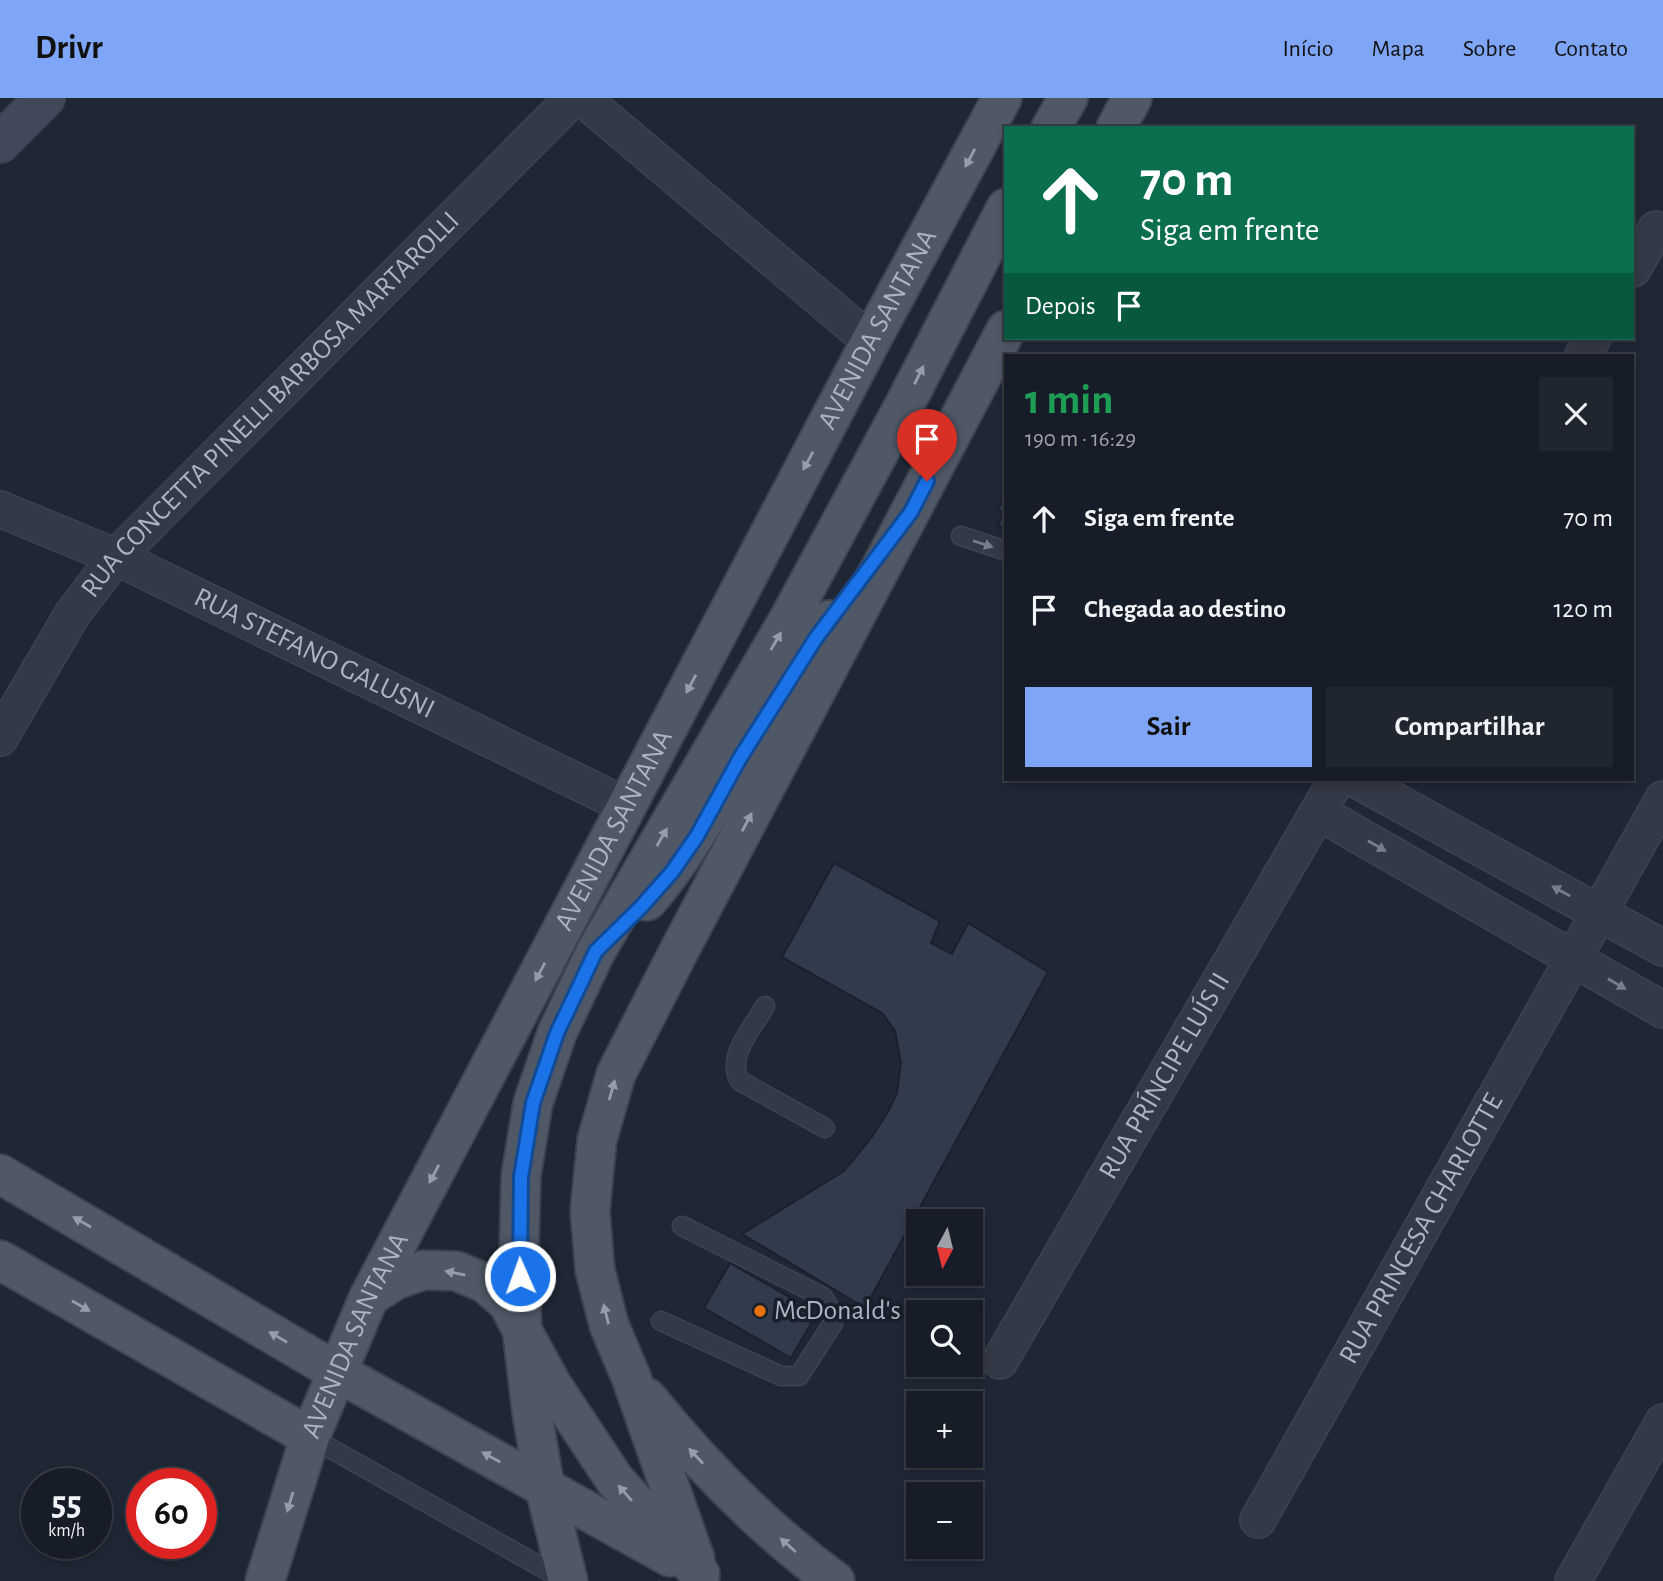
<!DOCTYPE html>
<html lang="pt">
<meta charset="utf-8">
<style>
body{margin:0;font-family:"Alegreya Sans",sans-serif;background:#202630;color:#f1f3f6;height:100vh;display:flex;flex-direction:column;font-size:26px;white-space:nowrap}
*{box-sizing:border-box;margin:0}
p{font-size:23px;color:#9ea2a8}
.icon{flex:none;width:38px;height:38px;fill:none;stroke:currentColor;stroke-width:2;stroke-linecap:round;stroke-linejoin:round}
.map{position:relative;flex:1;overflow:hidden}
.side{position:absolute;left:1004px;top:256px;width:630px;height:427px;display:flex;flex-direction:column;background:#171d28;border-radius:0px;box-shadow:0 4px 10px #0003,0 0 0 2px #363b45}
.side>*{flex:none}
.hud{position:absolute;left:1004px;top:28px;width:630px;height:214px;border-radius:0px;box-shadow:0 4px 10px #0003,0 0 0 2px #363b45;background:#0b6e4f;color:#fff;overflow:hidden}
.needle{width:46px;rotate:187deg}
.tools{position:absolute;left:906px;top:1111px;display:grid;gap:14px}
.tools a{display:grid;place-items:center;width:77px;height:77px;border-radius:0px;background:#171d28;box-shadow:0 4px 10px #0003,0 0 0 2px #363b45;font-size:35px}
.speed{position:absolute;left:21px;top:1370px;display:flex;gap:14px;font-size:35px;font-weight:700;text-align:center}
.speed>*{display:grid;place-content:center;width:91px;height:91px;border-radius:50%;background:#171d28;box-shadow:0 4px 10px #0003,0 0 0 2px #363b45;line-height:1}
.speed small{font-size:18px;font-weight:400}
.speed .limit{border:10px solid #d22;background:#fff;color:#111}
.pin{position:absolute;display:grid;place-items:center;width:60px;height:60px;color:#fff;margin:-72px -30px;border-radius:50% 50% 50% 0;rotate:-45deg;box-shadow:0 0 7px #0007}
.pin .icon{rotate:45deg}
.me{position:absolute;width:77px;margin:-38px;rotate:358deg;stroke-linejoin:round;filter:drop-shadow(0 0 5px #0008)}
.turn{display:flex;align-items:center;gap:24px;height:147px;padding:0 21px;font-size:32px}
.turn .icon{width:91px;height:91px;stroke-width:2.5}
.turn b{display:block;font-size:49px;line-height:60px}
.then{display:flex;align-items:center;height:66px;padding:0 21px;background:#0003;gap:14px;font-size:26px}
.round{display:grid;place-items:center;flex:none;width:74px;height:74px;border-radius:0px;background:#202630}
.summary{display:flex;align-items:center;justify-content:space-between;height:119px;padding:0 21px}
h1{font-size:42px;font-weight:600;line-height:52px;color:#1e9e55}
.button{display:flex;gap:14px;margin-top:auto;padding:14px 21px}
.button a{flex:1;height:80px;border-radius:0px;background:#7fa5f6;color:#111;font-size:28px;font-weight:600;line-height:80px;text-align:center}
.button a+a{background:#202630;color:#f1f3f6}
ul{padding:0;list-style:none}
li{display:flex;align-items:center;gap:21px;height:91px;padding:0 21px}
li div{flex:1}
li b{display:block;font-size:26px}
li em{font-style:normal}
header{display:flex;align-items:center;gap:42px;box-sizing:border-box;height:98px;padding:0 35px;background:#7fa5f6;color:#111}
header strong{font-size:33px}
nav{display:flex;gap:38px;margin-inline-start:auto;font-size:24px}
.map>svg:first-child{display:block}
.building{fill:#313b4c;stroke:#1a212c;stroke-width:2}
.lines{fill:none;stroke-linecap:round;stroke-linejoin:round}
.lane-casing{stroke:#3c434f;stroke-width:21}
.street-casing{stroke:#3c434f;stroke-width:38}
.secondary-casing{stroke:#3c434f;stroke-width:42}
.primary-casing{stroke:#3c434f;stroke-width:42}
.lane{stroke:#333946;stroke-width:18}
.street{stroke:#333946;stroke-width:35}
.secondary{stroke:#414859;stroke-width:38}
.primary{stroke:#505866;stroke-width:38}
.oneway{fill:#959dac}
.oneway2{fill:#767d8b}
.route-casing{stroke:#114b97;stroke-width:18}
.route{stroke:#1a73e8;stroke-width:12}
.food-dot{fill:#e8710a;stroke:#181f2a;stroke-width:2.5}
.labels{text-anchor:middle;dominant-baseline:central;stroke-width:7;stroke-linejoin:round;paint-order:stroke}
.street-label{font-size:28px;fill:#acb4c3;stroke:#181f2a}
.poi-label{font-size:28px;fill:#acb4c3;stroke:#181f2a;text-anchor:start}
</style>
<header>
<strong>Drivr</strong>
<nav><a>Início</a><a>Mapa</a><a>Sobre</a><a>Contato</a></nav>
</header>
<div class="map">
<svg width="1663" height="1483" viewBox="0 0 1663 1483">
<rect width="100%" height="100%" fill="#1f2735"/>
<!-- building -->
<path class="building" d="M1006 397V430L998 427 1004 414 997 412Z
M834 765 940 823 931 845 952 856 968 825 1048 874 865 1210 742 1136 844 1073 872 1039 888 1014 897 995 901 965 895 933 882 915 782 859Z
M730 1165 817 1215 791 1260 704 1210Z"/>
<g class="lines">
<defs>
<path id="lane" d="M961 438 1006 453
M765 908C754 928 725 960 740 983L825 1030
M661 1223 781 1278H799L833 1225V1215L823 1199 682 1128
M310 1339 566 1483"/>
<g id="street">
<path d="M582 0 856 231 874 237"/>
<path d="M1633 171 1656 131"/>
<path d="M1583 257 1593 240"/>
<path id="s1" d="M0 411 116 459 627 708"/>
<path id="s2" d="M0 640 73 515 116 459 573 0"/>
<path d="M1355 681 1663 850"/>
<path d="M1318 714 1663 912"/>
<path id="s3" d="M1000 1263 1337 681"/>
<path id="s4" d="M1258 1422 1663 701"/>
<path d="M1573 1483 1663 1324"/>
</g>
<path id="secondary" d="M0 45 45 0"/>
<g id="primary">
<path d="M1051 30 1068 0"/>
<path d="M1116 30 1132 0"/>
<path d="M647 803C685 760 710 712 739 663 766 615 796 566 829 522"/>
<path d="M0 1076 337 1274 670 1459"/>
<path d="M0 1162 310 1339"/>
<path d="M369 1199 395 1182 424 1172 456 1173 485 1185 508 1205 522 1232 532 1315 545 1390 568 1483"/>
<path d="M647 1300C703 1369 763 1431 835 1483"/>
<path d="M695 1461 631 1279 609 1227 595 1172 590 1113 597 1042 616 976 680 851 1006 232"/>
<path id="s5" d="M265 1483 310 1339 369 1199 874 237 1002 0"/>
<path d="M699 1483 700 1476 615 1382 552 1287 522 1232 519 1152 521 1078 533 1005 557 935 596 853 790 519 905 306 1006 110"/>
</g>
</defs>
<!-- lane casing -->
<use href="#lane" class="lane-casing"/>
<!-- street casing -->
<use href="#street" class="street-casing"/>
<!-- secondary casing -->
<use href="#secondary" class="secondary-casing"/>
<!-- primary casing -->
<use href="#primary" class="primary-casing"/>
<!-- lane -->
<use href="#lane" class="lane"/>
<!-- street -->
<use href="#street" class="street"/>
<!-- secondary -->
<use href="#secondary" class="secondary"/>
<!-- primary -->
<use href="#primary" class="primary"/>
</g>
<!-- one-way arrows -->
<defs><path id="oneway-solid" d="M-6-.8H1V-3.2L6.5 0L1 3.2V.8H-6Z" transform="scale(1.75)"/></defs>
<g class="oneway">
<use href="#oneway-solid" transform="translate(970 60) rotate(118)"/>
<use href="#oneway-solid" transform="translate(919 277) rotate(-64)"/>
<use href="#oneway-solid" transform="translate(808 363) rotate(118)"/>
<use href="#oneway-solid" transform="translate(776 543) rotate(-60)"/>
<use href="#oneway-solid" transform="translate(691 586) rotate(118)"/>
<use href="#oneway-solid" transform="translate(747 724) rotate(-62)"/>
<use href="#oneway-solid" transform="translate(662 739) rotate(-60)"/>
<use href="#oneway-solid" transform="translate(540 874) rotate(118)"/>
<use href="#oneway-solid" transform="translate(612 992) rotate(-74)"/>
<use href="#oneway-solid" transform="translate(434 1076) rotate(118)"/>
<use href="#oneway-solid" transform="translate(82 1124) rotate(-150)"/>
<use href="#oneway-solid" transform="translate(455 1175) rotate(-168)"/>
<use href="#oneway-solid" transform="translate(81 1208) rotate(30)"/>
<use href="#oneway-solid" transform="translate(606 1216) rotate(-104)"/>
<use href="#oneway-solid" transform="translate(278 1239) rotate(-150)"/>
<use href="#oneway-solid" transform="translate(696 1358) rotate(-133)"/>
<use href="#oneway-solid" transform="translate(491 1359) rotate(-151)"/>
<use href="#oneway-solid" transform="translate(625 1395) rotate(-131)"/>
<use href="#oneway-solid" transform="translate(290 1404) rotate(107)"/>
<use href="#oneway-solid" transform="translate(788 1447) rotate(-138)"/>
</g>
<g class="oneway2">
<use href="#oneway-solid" transform="translate(983 446) rotate(18)"/>
<use href="#oneway-solid" transform="translate(1377 748) rotate(30)"/>
<use href="#oneway-solid" transform="translate(1561 793) rotate(-151)"/>
<use href="#oneway-solid" transform="translate(1617 886) rotate(30)"/>
</g>
<g class="lines">
<defs>
<path id="route" d="M520 1178 521 1079 533 1005 557 935 596 853 642 808 672 774 697 738 740 660 816 540 911 414 927 383"/>
</defs>
<!-- route casing -->
<use href="#route" class="route-casing"/>
<!-- route -->
<use href="#route" class="route"/>
</g>
<!-- markers -->
<circle class="food-dot" cx="760" cy="1213" r="7"/>
<g class="labels">
<!-- street labels -->
<g class="street-label">
<text stroke="none"><textPath href="#s5" startOffset="1396">AVENIDA SANTANA</textPath></text>
<text stroke="none"><textPath href="#s2" startOffset="432">RUA CONCETTA PINELLI BARBOSA MARTAROLLI</textPath></text>
<text stroke="none"><textPath href="#s1" startOffset="346">RUA STEFANO GALUSNI</textPath></text>
<text stroke="none"><textPath href="#s5" startOffset="830">AVENIDA SANTANA</textPath></text>
<text stroke="none"><textPath href="#s3" startOffset="329">RUA PRÍNCIPE LUÍS II</textPath></text>
<text stroke="none"><textPath href="#s4" startOffset="334">RUA PRINCESA CHARLOTTE</textPath></text>
<text stroke="none"><textPath href="#s5" startOffset="262">AVENIDA SANTANA</textPath></text>
</g>
<!-- poi labels -->
<g class="poi-label">
<text x="774" y="1213">McDonald's</text>
</g>
</g>
</svg>
<div class="tools">
<a><svg class="needle" viewBox="-14 -14 28 28"><path d="M0-13l5 13h-10z" fill="#e53935"/><path d="M0 13l5-13h-10z" fill="#9ea2a8"/></svg></a>
<a><svg class="icon" aria-label="search" viewBox="0 0 24 24"><circle cx="10" cy="10" r="6"/><path d="M15 15l6 6"/></svg></a>
<a>+</a>
<a>−</a>
</div>
<div class="speed"><div>55<small>km/h</small></div><div class="limit">60</div></div>
<div class="pin" style="left:927px;top:383px;background:#d93025"><svg class="icon" aria-label="arrive" viewBox="0 0 24 24"><path d="M6 21V4h12l-3 4 3 4H6"/></svg></div>
<svg class="me" style="left:520px;top:1178px" viewBox="-20 -20 40 40"><circle r="17" fill="#1a73e8" stroke="#fff" stroke-width="3"/><path d="M0-11L8 9 0 5-8 9z" fill="#fff"/></svg>
<div class="hud">
<div class="turn"><svg class="icon" aria-label="ahead" viewBox="0 0 24 24"><path d="M12 20V5M6 11l6-6 6 6"/></svg><div><b>70 m</b>Siga em frente</div></div>
<div class="then">Depois<svg class="icon" aria-label="arrive" viewBox="0 0 24 24"><path d="M6 21V4h12l-3 4 3 4H6"/></svg></div>
</div>
<section class="side">
<div class="summary"><div><h1>1 min</h1><p>190 m · 16:29</p></div><a class="round"><svg class="icon" aria-label="close" viewBox="0 0 24 24"><path d="M6 6l12 12M18 6L6 18"/></svg></a></div>
<ul>
<li><svg class="icon" aria-label="ahead" viewBox="0 0 24 24"><path d="M12 20V5M6 11l6-6 6 6"/></svg><div><b>Siga em frente</b></div><em>70 m</em></li>
<li><svg class="icon" aria-label="arrive" viewBox="0 0 24 24"><path d="M6 21V4h12l-3 4 3 4H6"/></svg><div><b>Chegada ao destino</b></div><em>120 m</em></li>
</ul>
<div class="button"><a>Sair</a><a>Compartilhar</a></div>
</section>
</div>
